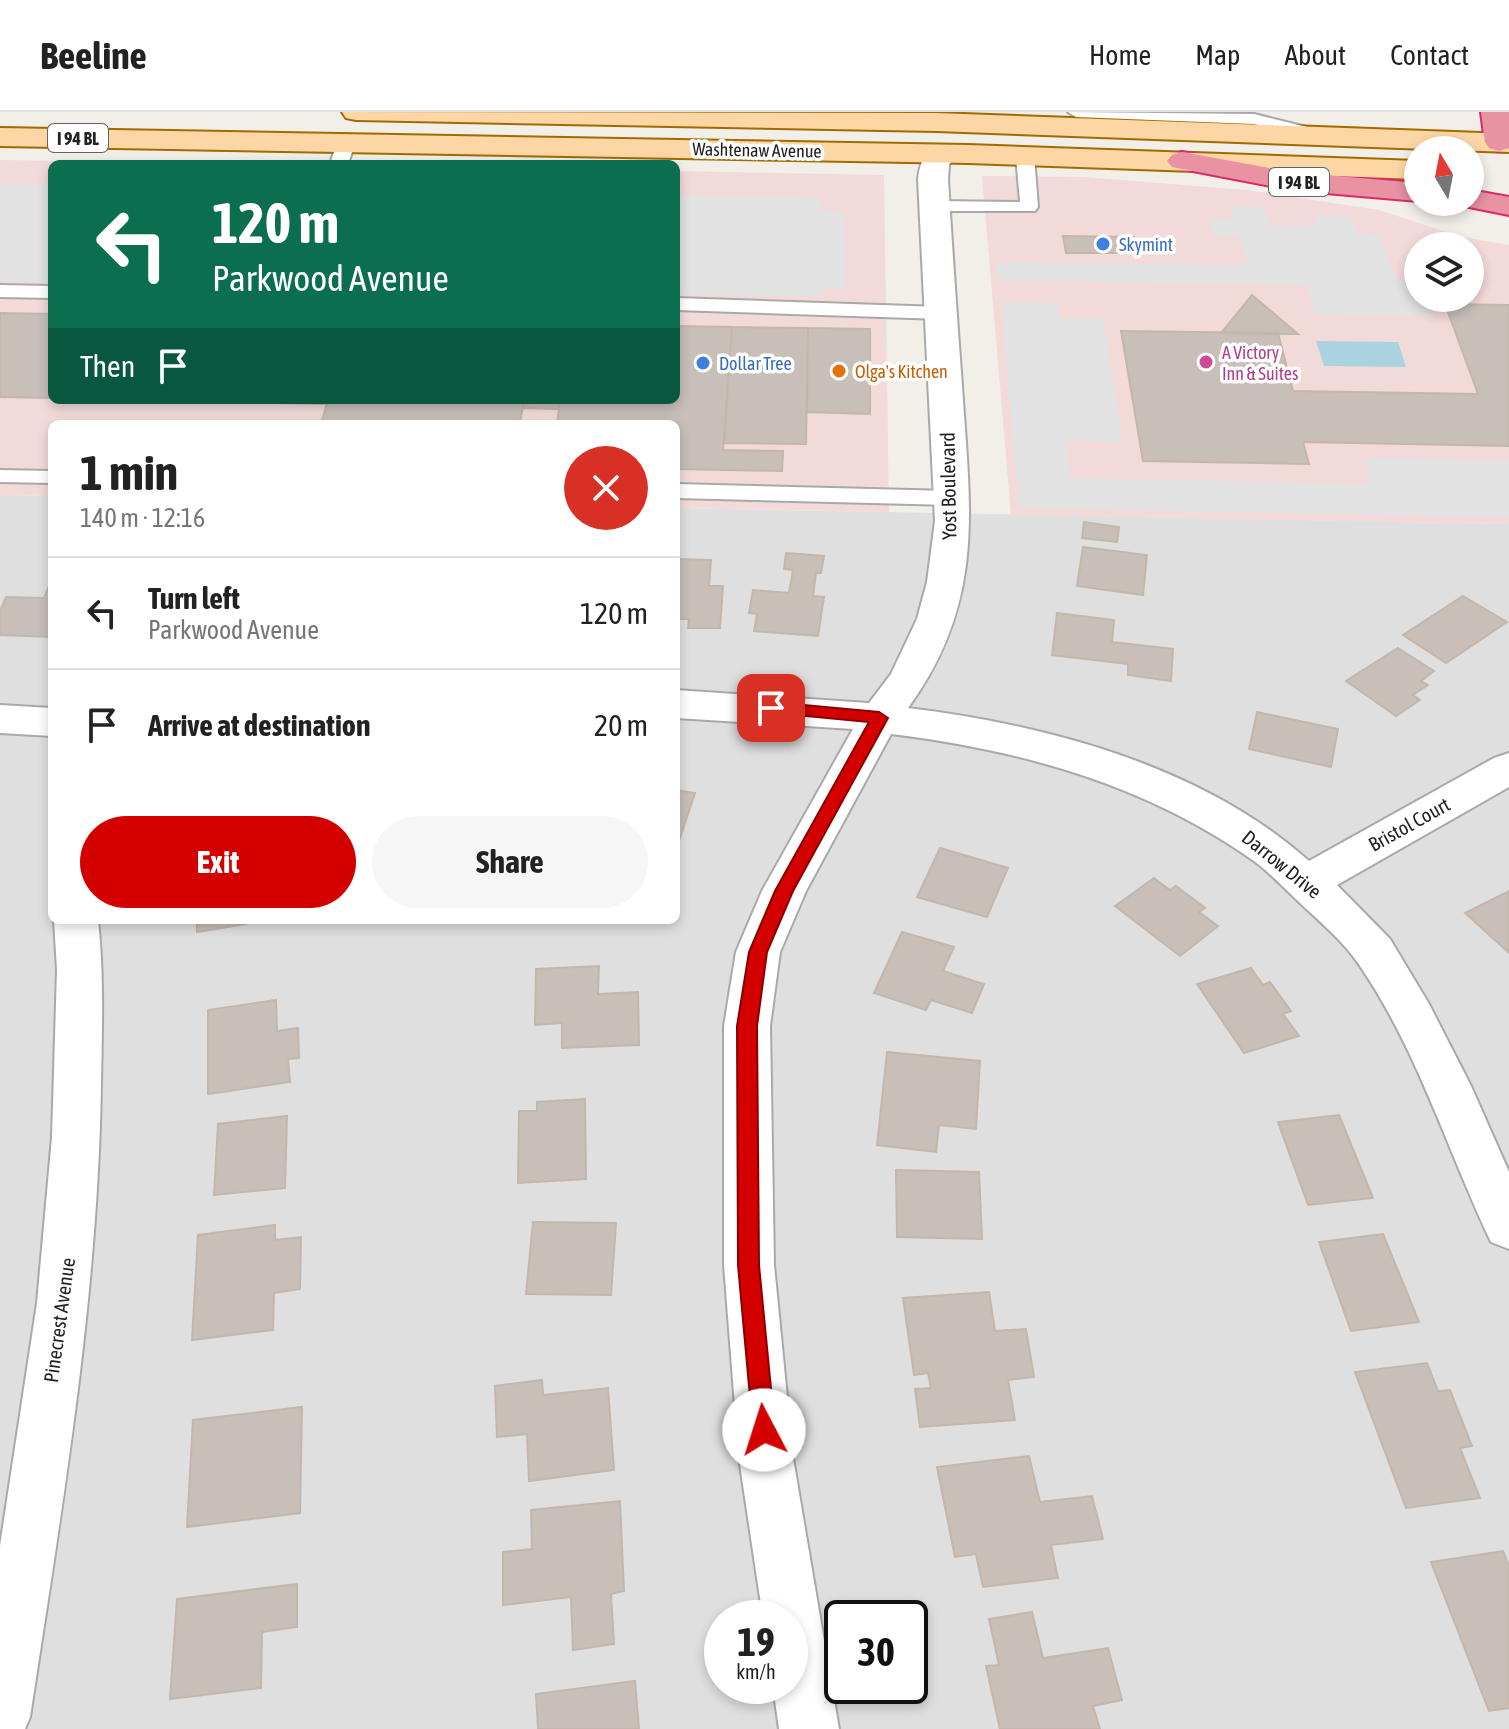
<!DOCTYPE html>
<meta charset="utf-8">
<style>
body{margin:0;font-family:"Asap Condensed",sans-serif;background:#f6f6f6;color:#222;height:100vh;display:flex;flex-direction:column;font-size:30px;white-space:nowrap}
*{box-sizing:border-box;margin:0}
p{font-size:26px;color:#767676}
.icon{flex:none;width:44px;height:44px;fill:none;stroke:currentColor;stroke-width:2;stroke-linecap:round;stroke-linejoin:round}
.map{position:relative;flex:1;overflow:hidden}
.side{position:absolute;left:48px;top:308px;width:632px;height:504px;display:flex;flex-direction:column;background:#fff;border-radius:12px;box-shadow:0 4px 12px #0003}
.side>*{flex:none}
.top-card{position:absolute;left:48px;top:48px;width:632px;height:244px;border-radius:12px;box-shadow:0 4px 12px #0003;background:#0b6e4f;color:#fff;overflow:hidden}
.needle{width:52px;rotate:350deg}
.buttons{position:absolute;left:1404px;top:24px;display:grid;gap:16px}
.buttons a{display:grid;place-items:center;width:80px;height:80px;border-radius:50%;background:#fff;box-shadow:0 4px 12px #0003;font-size:40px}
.speed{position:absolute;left:704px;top:1488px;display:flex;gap:16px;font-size:40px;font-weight:700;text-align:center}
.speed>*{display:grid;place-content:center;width:104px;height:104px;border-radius:50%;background:#fff;box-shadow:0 4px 12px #0003;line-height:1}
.speed small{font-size:20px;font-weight:400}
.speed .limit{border:4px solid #111;border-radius:12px;background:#fff;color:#111}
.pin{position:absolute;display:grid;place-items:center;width:68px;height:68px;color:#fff;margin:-34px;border-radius:16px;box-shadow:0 4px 12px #0006}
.me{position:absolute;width:88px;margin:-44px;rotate:355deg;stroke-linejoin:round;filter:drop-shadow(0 0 6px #0008)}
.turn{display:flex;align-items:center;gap:28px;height:168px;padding:0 32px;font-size:36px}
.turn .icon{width:104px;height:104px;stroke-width:2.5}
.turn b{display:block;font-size:56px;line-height:68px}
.then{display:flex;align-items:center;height:76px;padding:0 32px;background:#0003;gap:16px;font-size:30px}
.round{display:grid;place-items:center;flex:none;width:84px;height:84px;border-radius:42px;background:#f6f6f6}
.head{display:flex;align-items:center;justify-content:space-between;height:136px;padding:0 32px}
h1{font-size:48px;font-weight:700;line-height:60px}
.primary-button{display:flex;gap:16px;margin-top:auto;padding:16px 32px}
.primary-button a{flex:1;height:92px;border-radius:48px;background:#d40000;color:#fff;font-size:32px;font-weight:700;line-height:92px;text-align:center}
.primary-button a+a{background:#f6f6f6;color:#222}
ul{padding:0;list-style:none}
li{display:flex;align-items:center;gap:24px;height:112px;padding:0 32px;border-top:2px solid #e0e0e0}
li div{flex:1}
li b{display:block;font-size:30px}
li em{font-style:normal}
header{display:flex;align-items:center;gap:48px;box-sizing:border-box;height:112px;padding:0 40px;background:#fff;border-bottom:2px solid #e0e0e0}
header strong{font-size:38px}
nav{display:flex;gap:44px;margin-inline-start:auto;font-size:28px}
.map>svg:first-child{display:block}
.residential{fill:#e0dfdf;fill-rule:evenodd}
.commercial{fill:#f2dad9;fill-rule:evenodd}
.parking{fill:#e2e2e2}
.water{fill:#aad3df}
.building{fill:#c7bfb8;stroke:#c4b6ab;stroke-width:2}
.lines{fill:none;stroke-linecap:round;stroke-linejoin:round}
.lane-casing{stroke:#a9a9a9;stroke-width:4}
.street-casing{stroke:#a9a9a9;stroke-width:4}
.primary-casing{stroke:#a06b00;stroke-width:4}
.highway-casing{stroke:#dc2a67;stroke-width:4}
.lane{fill:#fff;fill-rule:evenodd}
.street{fill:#fff;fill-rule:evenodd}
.primary{fill:#fcd6a4;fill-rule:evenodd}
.highway{fill:#e892a2;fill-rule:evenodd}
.route{fill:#d40000;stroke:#8a0000;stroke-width:2}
.shop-dot{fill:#3f7fe0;stroke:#fff;stroke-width:3}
.hotel-dot{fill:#d1479c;stroke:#fff;stroke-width:3}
.food-dot{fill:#e8710a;stroke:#fff;stroke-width:3}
.labels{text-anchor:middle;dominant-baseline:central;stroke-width:7;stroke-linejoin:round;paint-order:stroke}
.shield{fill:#fff;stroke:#646464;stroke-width:2}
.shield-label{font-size:18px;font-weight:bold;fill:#222}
.far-street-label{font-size:18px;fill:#222;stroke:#fff}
.far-shop-label{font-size:18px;fill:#366cbe;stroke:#fff;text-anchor:start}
.far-hotel-label{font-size:18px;fill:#b23c85;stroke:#fff;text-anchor:start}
.far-food-label{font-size:18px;fill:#c56008;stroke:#fff;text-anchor:start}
.street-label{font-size:20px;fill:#222;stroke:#fff}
</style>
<header>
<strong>Beeline</strong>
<nav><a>Home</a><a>Map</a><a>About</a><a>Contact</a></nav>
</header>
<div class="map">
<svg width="1509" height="1617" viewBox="0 0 1509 1617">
<rect width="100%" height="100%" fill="#f2efe9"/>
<!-- residential -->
<path class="residential" d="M0 383 52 384V808H676V396L1509 412V1617H0ZM722 1506H790V1574H722ZM842 1506H910V1574H842Z"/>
<!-- commercial -->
<path class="commercial" d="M0 48 249 52H52V288H676V59L884 63 889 400 676 396V312H52V384L0 383Z
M982 64 1083 65 1247 78 1379 98 1462 125 1509 133V412L1011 403ZM1418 134H1470V186H1418Z"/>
<!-- parking -->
<path class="parking" d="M0 71 52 72V170L0 169Z
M676 83 819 86 821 98 844 100 845 177 825 176 820 185 676 182Z
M1230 94 1264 95 1270 114H1318L1315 103 1351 104 1358 122 1380 123 1396 167 1418 168V186H1429L1435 204 1316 202 1307 173 998 168 996 150 1247 153 1240 125H1214L1210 107H1233Z
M1001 190 1058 191 1060 206H1103L1122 330 1066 329 1070 366 1370 372 1363 346 1509 348V405L1019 396Z"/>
<!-- water -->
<path class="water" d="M1316 229 1398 230 1406 255 1324 254Z"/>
<!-- building -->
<path class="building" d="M1063 124 1134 125 1137 141H1066Z
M1252 183 1298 222 1221 221Z
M1445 192 1509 193V334L1303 330 1309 352 1143 349 1121 219 1278 221 1293 279 1478 282Z
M0 201 52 202V286L0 285Z
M676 214 732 215 723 338 783 339 782 359 676 357V312H557L560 288H676Z
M732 215 808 216 806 332 724 331Z
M808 216 870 217V302L807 300Z
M144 288H328L327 292Z
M328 288H524L520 312H321Z
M524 288H560L559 297 523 296Z
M1084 410 1119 415 1117 430 1082 426Z
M1083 435 1147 443 1143 483 1077 474Z
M786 441 824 444 821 461H816L813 484 824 485 818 524 754 519 757 502 749 501 753 478 789 481 793 458 784 457Z
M679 447 711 448 709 474H723L720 516H688L689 507H676V454Z
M49 474H52V525L0 523V499L6 485 44 486Z
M1463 484 1507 510 1446 551 1403 523Z
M1057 501 1114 508 1112 530 1173 537 1171 569 1128 563V552L1052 543Z
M1398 536 1434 559 1421 569 1428 573 1413 583 1420 588 1396 604 1346 569Z
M1257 600 1338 617 1331 655 1249 637Z
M676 678 695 681 677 735H676Z
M940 736 1008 756 987 805 917 785Z
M1154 766 1170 778 1176 774 1205 796 1199 800 1218 814 1180 844 1115 794Z
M1509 779V841L1465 801Z
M197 808H246V812L197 820Z
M902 820 954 835 943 859 984 872 972 901 931 888 926 898 874 881Z
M599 854 598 882 638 880 639 933 562 936V911L535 913 536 857Z
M1251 856 1263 873 1270 870 1291 899 1283 902 1299 924 1244 941 1197 872Z
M276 888 277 919 298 916 299 946 288 947 290 970 208 982V898Z
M887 940 980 949 976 1017 939 1013 936 1040 877 1033Z
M585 987 586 1067 518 1071 519 999H537V990Z
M1339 1003 1373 1086 1308 1093 1278 1010Z
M287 1004 285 1076 214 1083 218 1012Z
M896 1058 979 1060 982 1127 897 1125Z
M533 1110 616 1111 611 1183 526 1182Z
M275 1113V1128L301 1125 300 1177 274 1181 273 1218 192 1228 198 1123Z
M1383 1122 1419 1210 1351 1219 1319 1130Z
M989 1180 995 1219 1026 1217 1034 1265 1008 1268 1015 1308 920 1315 915 1277 931 1276 928 1261 914 1263 903 1186Z
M1427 1251 1438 1279 1450 1278 1472 1334 1460 1336 1480 1386 1406 1396 1355 1260Z
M542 1268 543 1283 608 1276 614 1358 529 1369 527 1322 497 1325 495 1274Z
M302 1295 300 1401 187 1415 193 1308Z
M1029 1344 1040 1390 1092 1384 1103 1427 1051 1433 1058 1466 983 1475 976 1442 955 1445 937 1355Z
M620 1389 624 1479 611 1482 614 1532 573 1538 571 1485 503 1493V1440L532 1437 531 1398Z
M1503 1439 1509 1454V1596L1489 1599 1431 1450Z
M297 1472V1515L262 1520 261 1576 170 1587 177 1487Z
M1032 1500 1043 1546 1108 1536 1122 1588 1093 1594 1100 1617H1000L986 1554 999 1553 989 1507Z
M635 1569 639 1617H538L536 1582Z"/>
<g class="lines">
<defs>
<path id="lane" d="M1068 0 1254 2 1319 18 1321 22 1313 27 1254 12 1076 5Z
M346 26 355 31 348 52H330L337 31Z
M1025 39 1034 44 1038 95 1035 99H934L925 94 934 89 1020 90 1016 44Z
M0 173 52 174V186L0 185Z
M676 186 941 195 950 201 941 207 676 198Z
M0 358 52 359V371L0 370Z
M676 372 951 379 962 386 951 393 676 386Z"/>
<path id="street" d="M942 33 952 36 956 42 949 53 948 67C952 136 957 205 962 274 970 397 986 489 908 596 1047 613 1202 654 1309 749L1494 646 1509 641V675L1337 773 1390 827 1429 892 1471 974 1509 1060V1137L1491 1130C1447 1038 1417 936 1358 851 1342 828 1319 809 1299 790 1284 776 1270 761 1254 749 1145 672 1021 638 891 622L806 779 780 840 770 914 774 1153 793 1346 839 1617H779L773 1574H790V1506H763L739 1346 724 1153V914L736 840 762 779 853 617 676 606V578L869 591 891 562 917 507 927 470 935 409 918 67C920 50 925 38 942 33Z
M0 593 52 596V624L0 621Z
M54 808H98C104 862 102 917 101 972 98 1185 62 1395 30 1605L25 1617H0V1434L37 1191 52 1025 57 858Z"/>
<path id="primary" d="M342 0 936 1 1509 22V40L936 19 356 8 346 6Z
M0 16 968 33 1418 49V67L968 51 0 34Z"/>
<path id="highway" d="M1481 0H1509V36L1499 39 1489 36 1485 30Z
M1182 40 1291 60 1418 71V89L1291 78 1172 55 1167 49 1172 43Z
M1470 78 1509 85V103L1459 93 1457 90H1470Z"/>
</defs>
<!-- lane casing -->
<use href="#lane" class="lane-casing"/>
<!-- street casing -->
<use href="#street" class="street-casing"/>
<!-- primary casing -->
<use href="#primary" class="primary-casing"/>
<!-- highway casing -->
<use href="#highway" class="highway-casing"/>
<!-- lane -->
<use href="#lane" class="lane"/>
<!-- street -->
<use href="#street" class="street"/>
<!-- primary -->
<use href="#primary" class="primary"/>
<!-- highway -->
<use href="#highway" class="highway"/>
</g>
<!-- route -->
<path class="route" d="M771 590 879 600 888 606 793 779 767 840 757 914 759 1153 775 1318 772 1326 764 1329 756 1326 753 1318 738 1153 737 914 749 840 775 779 869 610 765 600 763 596Z"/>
<!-- markers -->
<g class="shop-dot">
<circle cx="1103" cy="132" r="8"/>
<circle cx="703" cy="251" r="8"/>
</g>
<circle class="hotel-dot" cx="1206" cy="250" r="8"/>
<circle class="food-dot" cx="839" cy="259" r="8"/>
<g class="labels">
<!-- shield labels -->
<g class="shield">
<rect x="48" y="12" width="60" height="28" rx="6"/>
<rect x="1269" y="56" width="60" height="28" rx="6"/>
</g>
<g class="shield-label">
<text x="78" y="26">I 94 BL</text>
<text x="1299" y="70">I 94 BL</text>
</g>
<!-- far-street labels -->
<g class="far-street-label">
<text transform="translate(757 38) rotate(1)">Washtenaw Avenue</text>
</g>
<!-- far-shop labels -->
<g class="far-shop-label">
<text x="1119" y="132">Skymint</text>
<text x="719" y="251">Dollar Tree</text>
</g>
<!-- far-hotel labels -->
<g class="far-hotel-label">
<text x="1222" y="240">A Victory<tspan x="1222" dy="21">Inn &amp; Suites</tspan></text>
</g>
<!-- far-food labels -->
<g class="far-food-label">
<text x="855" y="259">Olga's Kitchen</text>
</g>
<!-- street labels -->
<g class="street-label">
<text transform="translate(948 374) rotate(-91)">Yost Boulevard</text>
<text transform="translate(1409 712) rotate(-29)">Bristol Court</text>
<text transform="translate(1282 752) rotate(39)">Darrow Drive</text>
<text transform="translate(59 1208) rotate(-82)">Pinecrest Avenue</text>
</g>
</g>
</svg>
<div class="buttons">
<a><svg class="needle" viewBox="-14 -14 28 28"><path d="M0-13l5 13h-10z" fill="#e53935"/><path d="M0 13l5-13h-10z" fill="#767676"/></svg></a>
<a><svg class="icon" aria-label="layers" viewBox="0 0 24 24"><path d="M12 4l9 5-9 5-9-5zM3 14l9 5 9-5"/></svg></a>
</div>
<div class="speed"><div>19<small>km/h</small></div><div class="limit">30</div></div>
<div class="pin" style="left:771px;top:596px;background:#d93025"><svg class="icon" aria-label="arrive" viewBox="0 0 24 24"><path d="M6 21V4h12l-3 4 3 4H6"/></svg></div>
<svg class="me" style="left:764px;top:1318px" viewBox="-20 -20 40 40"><circle r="19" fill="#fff"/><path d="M0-13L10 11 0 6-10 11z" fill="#d40000"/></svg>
<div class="top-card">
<div class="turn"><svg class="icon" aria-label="left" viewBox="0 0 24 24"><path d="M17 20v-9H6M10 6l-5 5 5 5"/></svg><div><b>120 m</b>Parkwood Avenue</div></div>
<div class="then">Then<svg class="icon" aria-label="arrive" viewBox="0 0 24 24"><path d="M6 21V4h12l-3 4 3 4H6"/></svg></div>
</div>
<section class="side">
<div class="head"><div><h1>1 min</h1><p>140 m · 12:16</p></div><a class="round" style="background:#d93025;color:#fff"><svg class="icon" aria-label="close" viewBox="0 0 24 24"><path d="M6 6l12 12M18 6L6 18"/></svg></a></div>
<ul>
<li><svg class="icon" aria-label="left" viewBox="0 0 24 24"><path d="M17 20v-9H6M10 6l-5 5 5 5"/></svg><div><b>Turn left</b><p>Parkwood Avenue</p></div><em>120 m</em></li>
<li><svg class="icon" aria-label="arrive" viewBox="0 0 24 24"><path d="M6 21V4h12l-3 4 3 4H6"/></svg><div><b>Arrive at destination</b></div><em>20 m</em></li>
</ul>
<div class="primary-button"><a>Exit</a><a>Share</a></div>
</section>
</div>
